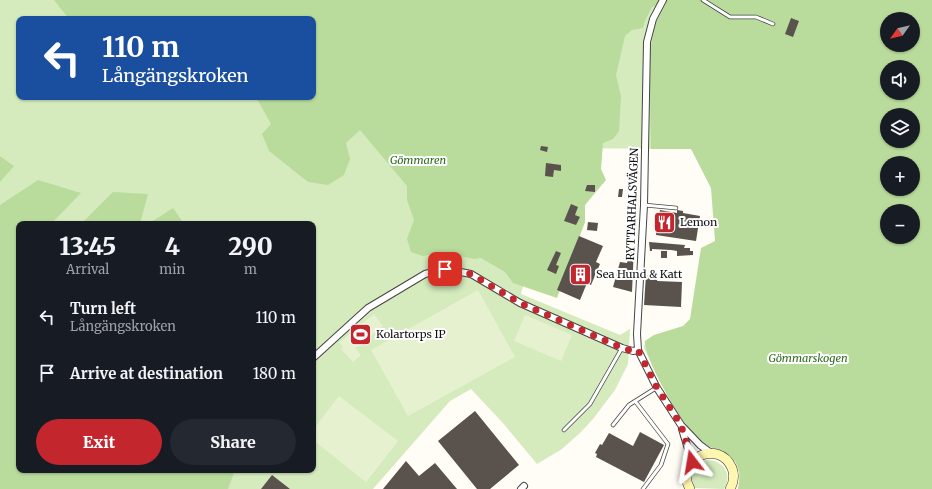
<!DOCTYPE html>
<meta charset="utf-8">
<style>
body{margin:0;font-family:Merriweather,serif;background:#242831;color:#f1f3f6;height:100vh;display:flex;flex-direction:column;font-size:15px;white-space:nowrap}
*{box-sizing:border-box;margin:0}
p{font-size:13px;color:#9ea1a6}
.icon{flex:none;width:22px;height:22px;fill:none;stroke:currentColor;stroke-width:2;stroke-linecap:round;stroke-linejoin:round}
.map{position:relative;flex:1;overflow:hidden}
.side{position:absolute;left:16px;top:221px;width:300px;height:252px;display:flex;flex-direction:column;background:#171b24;border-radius:8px;box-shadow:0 1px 3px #0004}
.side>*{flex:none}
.guide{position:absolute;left:16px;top:16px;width:300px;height:84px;border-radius:8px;box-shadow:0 1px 3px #0004;background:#1a4fa0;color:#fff;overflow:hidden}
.needle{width:26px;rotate:236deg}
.controls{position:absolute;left:880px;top:12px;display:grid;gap:8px}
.controls a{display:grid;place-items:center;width:40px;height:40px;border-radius:50%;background:#171b24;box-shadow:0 1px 3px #0004;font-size:20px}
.pin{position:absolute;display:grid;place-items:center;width:34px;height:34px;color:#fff;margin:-17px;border-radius:8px;box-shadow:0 2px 6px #0006}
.me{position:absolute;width:44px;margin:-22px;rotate:346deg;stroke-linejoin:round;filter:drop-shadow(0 0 3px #0008)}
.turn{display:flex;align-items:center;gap:14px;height:84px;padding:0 20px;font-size:18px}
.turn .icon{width:52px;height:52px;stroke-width:2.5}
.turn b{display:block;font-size:28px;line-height:34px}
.eta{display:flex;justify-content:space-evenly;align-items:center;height:68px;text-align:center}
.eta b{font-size:24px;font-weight:800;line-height:28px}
.cta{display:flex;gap:8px;margin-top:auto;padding:8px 20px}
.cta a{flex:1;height:46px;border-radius:24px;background:#c4262e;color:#fff;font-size:16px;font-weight:800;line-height:46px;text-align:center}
.cta a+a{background:#242831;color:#f1f3f6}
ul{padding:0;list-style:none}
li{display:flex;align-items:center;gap:12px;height:56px;padding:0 20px}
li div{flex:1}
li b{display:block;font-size:15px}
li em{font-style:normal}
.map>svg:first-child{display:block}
.green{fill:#d5ebbd;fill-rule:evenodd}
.forest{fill:#b9dc9c;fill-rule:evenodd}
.pitch{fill:#e6f2cf}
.building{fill:#5a524d}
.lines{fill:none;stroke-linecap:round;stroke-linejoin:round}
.lane-casing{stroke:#444;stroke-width:4.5}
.street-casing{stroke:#444;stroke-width:8}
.secondary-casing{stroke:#333;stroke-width:10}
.lane{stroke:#fff;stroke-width:3}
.street{stroke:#fff;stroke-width:6}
.secondary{stroke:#fff6b0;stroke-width:9}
.route{stroke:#c4262e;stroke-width:7;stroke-dasharray:0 12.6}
.labels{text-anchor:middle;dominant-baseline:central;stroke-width:4;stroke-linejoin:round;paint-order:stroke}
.park-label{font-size:11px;font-style:italic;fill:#2f6b1f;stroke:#fff}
.street-label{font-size:11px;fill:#111;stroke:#fff}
.poi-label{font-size:11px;fill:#111;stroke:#fff;text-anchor:start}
</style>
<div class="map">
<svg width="932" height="489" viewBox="0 0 932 489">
<rect width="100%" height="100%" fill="#fffdf5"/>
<!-- green -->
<path class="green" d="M0 0H932V489H738L740 475 735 461 725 452 710 447 672 404 644 348 645 341 654 335 675 338 686 349 735 190 691 149 541 148 534 245 521 294 620 335 630 329 628 364 615 390 593 419 581 432 562 449 537 464 502 422 471 389 450 401 373 489H0ZM19 19H313V97H19ZM887 19H913V45H887ZM887 67H913V93H887ZM887 115H913V141H887ZM887 163H913V189H887ZM887 211H913V237H887ZM19 224H313V470H19Z
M707 460C723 460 733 474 724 489L694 488C689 475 693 465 707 460Z"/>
<!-- forest -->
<path class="forest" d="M54 0H932V489H738C740 479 741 469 734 460 724 449 711 450 700 441 685 429 644 360 645 341L654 335 683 326 690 319 701 248 715 241 711 188 691 149H651L649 56 657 16 665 3 652 7 645 21 643 28 632 30 625 36 616 75 621 96 619 131 613 139 603 143 601 169 606 180 585 205V222L557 298 513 283 505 272 481 258 474 259 441 252 423 256 411 252 407 239 414 220 407 200V186L360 130 346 143 350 159 344 175 328 185 308 182 269 151 262 134 271 124 256 97H313V19H69ZM887 19H913V45H887ZM887 67H913V93H887ZM887 115H913V141H887ZM887 163H913V189H887ZM887 211H913V237H887Z
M0 156 14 166 0 182Z
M38 180 81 193 51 224H19V470H235L228 489H0V205Z
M113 192 148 194 140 224H81Z
M173 208 184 224H148Z"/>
<!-- pitch -->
<path class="pitch" d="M478 290 515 357 408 416 371 350Z
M374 314 383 326 355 348 361 355 353 362 341 349 343 347 339 343Z
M525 315 572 335 561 361 514 341Z
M339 396 398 441 366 482 313 440V430Z"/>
<!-- building -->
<path class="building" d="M791 18 799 21 793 37 785 34Z
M541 146 548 147 547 152 540 150Z
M546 163 561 165V171L554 170 553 177 545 176Z
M587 185H595V192L585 191Z
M619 189H623L622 197H618Z
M571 204 578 207 575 215 580 217 576 225 564 221Z
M660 210 677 213V210L683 211V213L700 216 696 241 656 235Z
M588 222 598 223 597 231 587 230Z
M579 236 603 246 596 262 600 264 591 285 587 283 580 300 557 290Z
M649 242 685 245 684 248H690V251H693V255L677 256V251L671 250 652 249V251H650Z
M628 247H634L632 292 613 287 620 262 627 263Z
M556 251 561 253 556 265 559 266 556 274 547 270Z
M661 251H667V258H661Z
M646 275 658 276 657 281 682 282 681 307 644 305Z
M475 411 519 465 490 489H477L438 441Z
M640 432 664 445 644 482 596 457 597 454 595 453 600 444 602 445 609 433 633 446Z
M406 461 419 476 435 463 457 489H383Z
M272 475 290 489H261Z"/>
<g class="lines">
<defs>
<path id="lane" d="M703 0 730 17H756L773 24
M644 205 676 208
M635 401 668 444 661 465 643 489
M613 425 629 405 656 388
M564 430 590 404 622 348"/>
<path id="street" d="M663 0 653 19 647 42 644 205 637 334 638 350 657 388 681 425 700 445 711 453
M313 358 368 308 425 274 445 269 471 274 520 303 622 348 633 351 638 350
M682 429 692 462
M521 489 524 486"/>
<path id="secondary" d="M690 489C673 459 719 438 732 468 735 476 734 482 730 489"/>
</defs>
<!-- lane casing -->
<use href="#lane" class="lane-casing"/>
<!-- street casing -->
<use href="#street" class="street-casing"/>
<!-- secondary casing -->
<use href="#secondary" class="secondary-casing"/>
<!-- lane -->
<use href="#lane" class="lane"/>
<!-- street -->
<use href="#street" class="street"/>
<!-- secondary -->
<use href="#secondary" class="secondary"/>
</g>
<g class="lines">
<!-- route -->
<path class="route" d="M445 269 471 274 520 303 622 348 633 351 638 350 657 388 681 425 692 462"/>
</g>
<!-- icons -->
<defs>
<symbol id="restaurant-square" viewBox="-11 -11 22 22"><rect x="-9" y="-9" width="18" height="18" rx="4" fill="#c4262e" stroke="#fff"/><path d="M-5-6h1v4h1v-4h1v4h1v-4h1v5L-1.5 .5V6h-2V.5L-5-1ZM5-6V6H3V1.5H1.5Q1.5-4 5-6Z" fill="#fff"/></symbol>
<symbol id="building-square" viewBox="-11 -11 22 22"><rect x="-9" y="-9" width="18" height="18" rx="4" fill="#c4262e" stroke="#fff"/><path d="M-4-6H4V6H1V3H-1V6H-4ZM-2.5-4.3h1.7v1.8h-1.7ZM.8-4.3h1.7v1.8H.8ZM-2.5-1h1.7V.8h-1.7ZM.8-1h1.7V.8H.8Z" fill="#fff"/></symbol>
<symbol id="stadium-square" viewBox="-11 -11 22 22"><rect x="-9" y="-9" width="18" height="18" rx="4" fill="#c4262e" stroke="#fff"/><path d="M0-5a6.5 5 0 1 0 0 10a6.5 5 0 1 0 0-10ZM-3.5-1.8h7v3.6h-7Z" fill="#fff"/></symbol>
</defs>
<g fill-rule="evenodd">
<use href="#restaurant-square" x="652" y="210" width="25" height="25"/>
<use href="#building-square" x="568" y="262" width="25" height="25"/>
<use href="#stadium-square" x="348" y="322" width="25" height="25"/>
</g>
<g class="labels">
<!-- park labels -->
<g class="park-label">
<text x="418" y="160">Gömmaren</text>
<text x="808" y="358">Gömmarskogen</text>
</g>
<!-- street labels -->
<g class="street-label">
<text transform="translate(632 204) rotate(-88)">RYTTARHALSVÄGEN</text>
</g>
<!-- poi labels -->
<g class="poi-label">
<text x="680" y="222">Lemon</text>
<text x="596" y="274">Sea Hund &amp; Katt</text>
<text x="376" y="334">Kolartorps IP</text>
</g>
</g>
</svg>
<div class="controls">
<a><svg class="needle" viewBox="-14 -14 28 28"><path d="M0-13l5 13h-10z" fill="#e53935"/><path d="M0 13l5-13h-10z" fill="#9ea1a6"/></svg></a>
<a><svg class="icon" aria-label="sound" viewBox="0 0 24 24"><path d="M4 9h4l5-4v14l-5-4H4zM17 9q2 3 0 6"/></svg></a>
<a><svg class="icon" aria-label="layers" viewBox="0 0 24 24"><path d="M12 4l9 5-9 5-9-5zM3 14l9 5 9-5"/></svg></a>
<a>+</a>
<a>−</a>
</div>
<div class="pin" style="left:445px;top:269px;background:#d93025"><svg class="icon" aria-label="arrive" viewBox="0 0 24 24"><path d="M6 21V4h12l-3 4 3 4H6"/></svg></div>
<svg class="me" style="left:692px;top:462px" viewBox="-20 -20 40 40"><path d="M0-17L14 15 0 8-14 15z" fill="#c4262e" stroke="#fff" stroke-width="4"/></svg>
<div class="guide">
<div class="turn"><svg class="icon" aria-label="left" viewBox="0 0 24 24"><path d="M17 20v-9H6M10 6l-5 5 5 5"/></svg><div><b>110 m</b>Långängskroken</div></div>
</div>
<section class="side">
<div class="eta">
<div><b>13:45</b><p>Arrival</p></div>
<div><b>4</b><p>min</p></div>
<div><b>290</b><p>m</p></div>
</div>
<ul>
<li><svg class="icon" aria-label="left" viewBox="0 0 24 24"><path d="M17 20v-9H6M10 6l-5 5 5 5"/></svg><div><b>Turn left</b><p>Långängskroken</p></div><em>110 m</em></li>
<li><svg class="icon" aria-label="arrive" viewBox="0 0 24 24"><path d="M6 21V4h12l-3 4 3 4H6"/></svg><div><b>Arrive at destination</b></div><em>180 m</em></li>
</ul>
<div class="cta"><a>Exit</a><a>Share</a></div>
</section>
</div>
